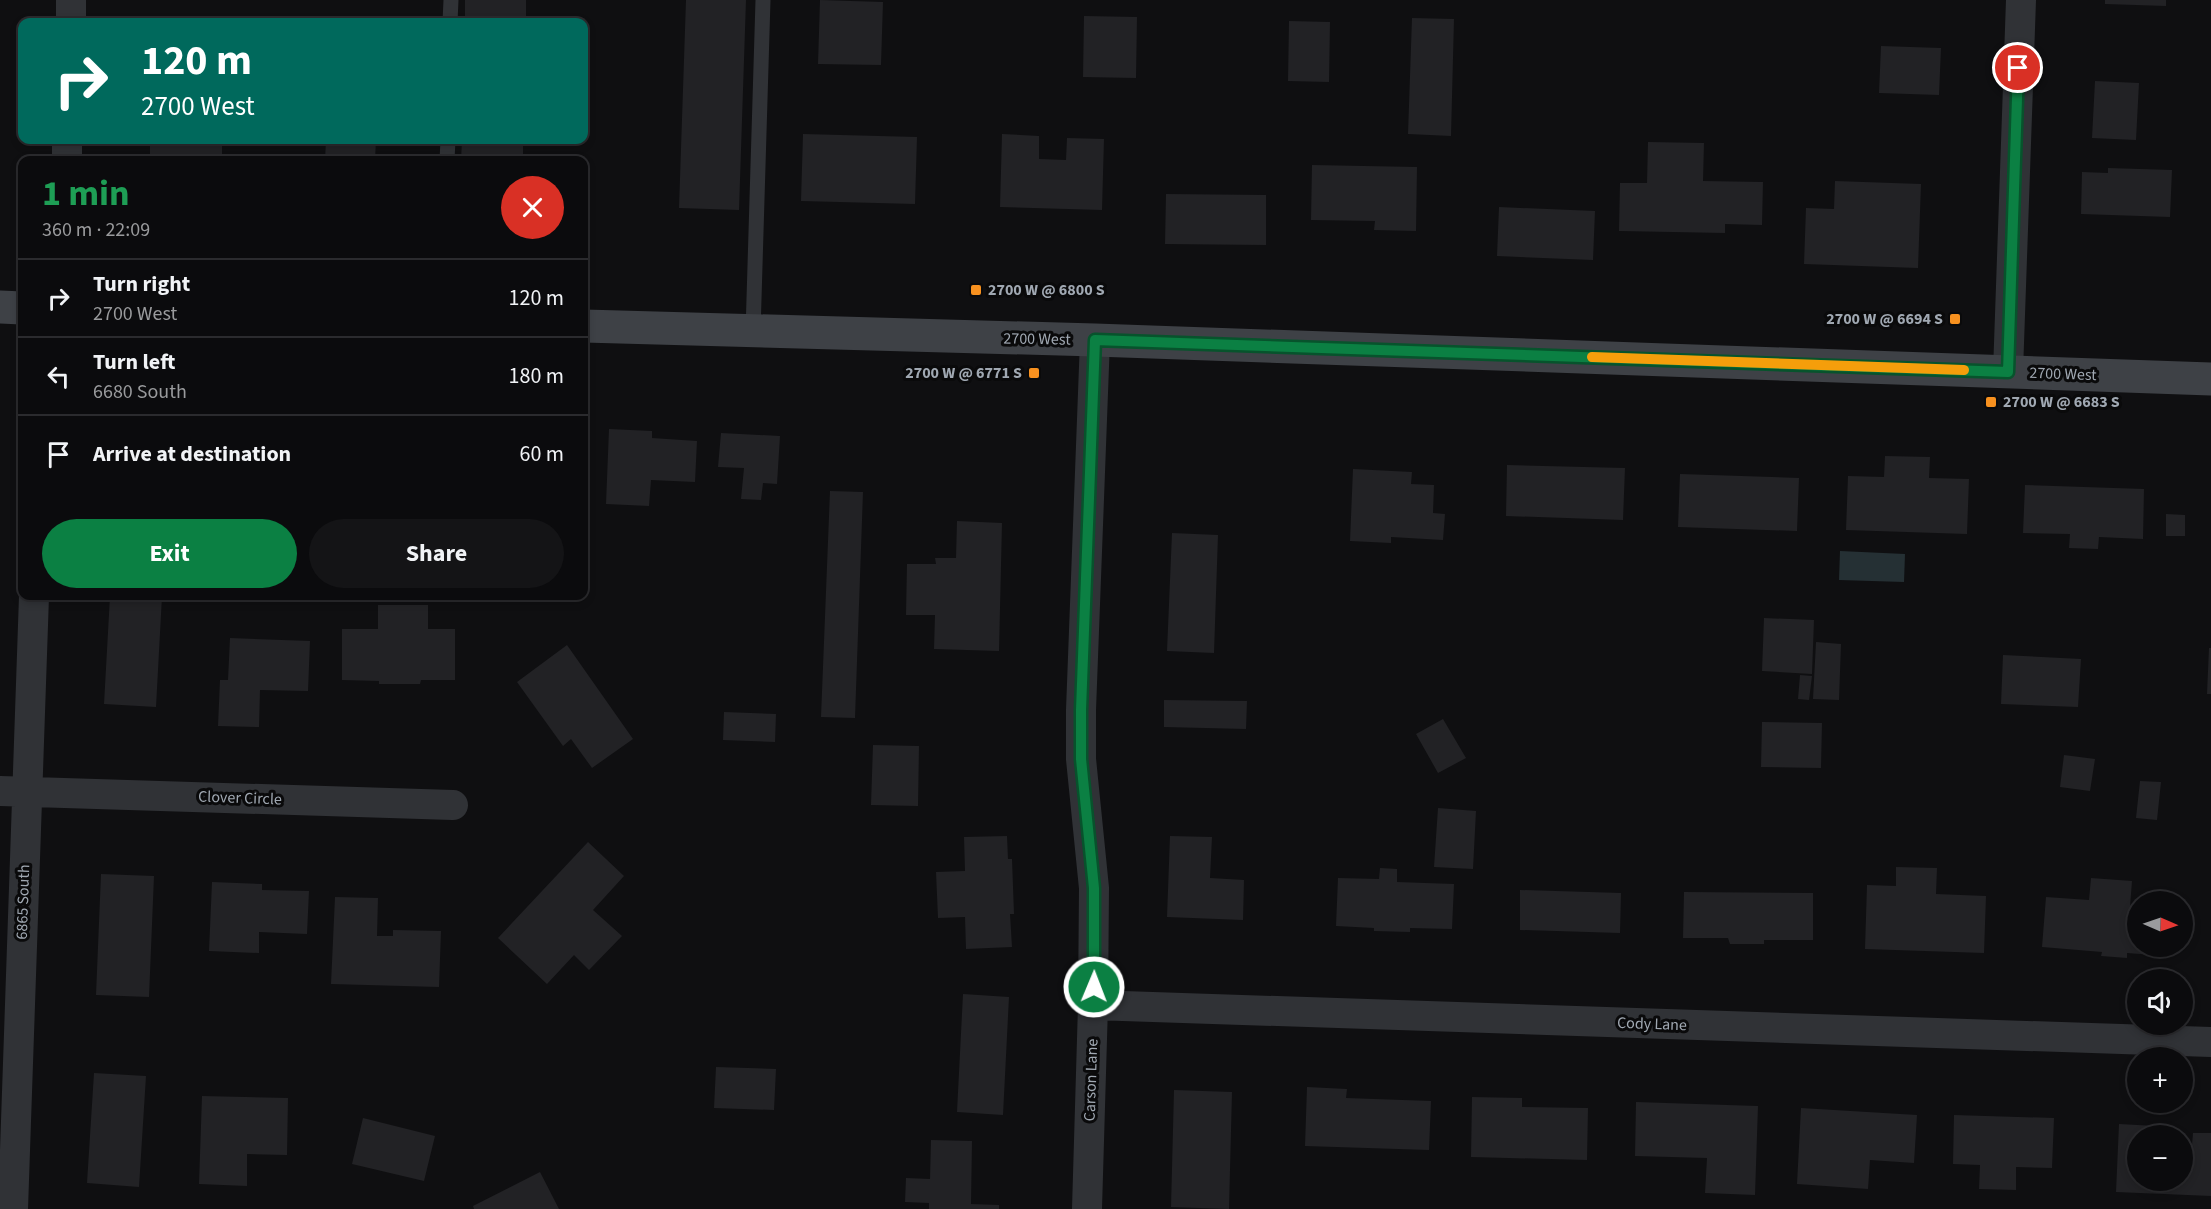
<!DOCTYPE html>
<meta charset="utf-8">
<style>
body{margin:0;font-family:"Source Sans 3",sans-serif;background:#141416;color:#f1f3f6;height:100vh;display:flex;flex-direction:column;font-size:22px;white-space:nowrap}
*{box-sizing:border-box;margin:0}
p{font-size:20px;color:#9a9b9d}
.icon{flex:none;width:33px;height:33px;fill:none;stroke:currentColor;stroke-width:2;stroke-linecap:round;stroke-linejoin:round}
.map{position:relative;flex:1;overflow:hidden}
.side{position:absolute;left:18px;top:156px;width:570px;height:444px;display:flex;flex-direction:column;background:#0b0b0d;border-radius:12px;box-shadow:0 3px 9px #0003,0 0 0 2px #2b2b2e}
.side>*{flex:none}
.hud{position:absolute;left:18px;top:18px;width:570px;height:126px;border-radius:12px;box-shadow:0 3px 9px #0003,0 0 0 2px #2b2b2e;background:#00695c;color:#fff;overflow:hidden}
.needle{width:39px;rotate:92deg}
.tools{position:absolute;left:2127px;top:891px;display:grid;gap:12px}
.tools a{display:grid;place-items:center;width:66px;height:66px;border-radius:50%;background:#0b0b0d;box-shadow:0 3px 9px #0003,0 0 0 2px #2b2b2e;font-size:30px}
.pin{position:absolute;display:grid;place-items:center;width:51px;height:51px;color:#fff;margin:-26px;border:3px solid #fff;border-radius:50%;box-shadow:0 2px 6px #0007}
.me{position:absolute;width:66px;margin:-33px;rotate:1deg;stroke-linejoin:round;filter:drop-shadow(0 0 4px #0008)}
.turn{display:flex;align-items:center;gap:21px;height:126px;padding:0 24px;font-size:27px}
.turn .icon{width:78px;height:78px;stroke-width:2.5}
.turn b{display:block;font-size:42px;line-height:51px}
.round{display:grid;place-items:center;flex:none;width:63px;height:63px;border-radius:32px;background:#141416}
.overview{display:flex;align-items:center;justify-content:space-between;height:102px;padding:0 24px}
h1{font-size:36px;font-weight:700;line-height:45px;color:#1e9e55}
.button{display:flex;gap:12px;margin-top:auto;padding:12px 24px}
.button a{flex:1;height:69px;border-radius:36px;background:#0b8043;color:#fff;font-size:24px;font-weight:700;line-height:69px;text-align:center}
.button a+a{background:#141416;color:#f1f3f6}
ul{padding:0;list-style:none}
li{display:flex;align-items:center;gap:18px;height:78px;padding:0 24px;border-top:2px solid #2b2b2e}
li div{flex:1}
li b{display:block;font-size:22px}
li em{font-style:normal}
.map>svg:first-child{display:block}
.water{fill:#253034}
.building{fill:#222225}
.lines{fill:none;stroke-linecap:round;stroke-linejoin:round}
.service{stroke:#303236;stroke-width:15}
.minor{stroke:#303236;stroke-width:30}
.secondary{stroke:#3e4146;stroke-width:33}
.route-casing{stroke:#07532c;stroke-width:15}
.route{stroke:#0b8043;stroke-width:10}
.slow{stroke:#f59e0b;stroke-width:10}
.poi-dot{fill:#f8911f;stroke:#0a0a0b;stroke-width:2}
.labels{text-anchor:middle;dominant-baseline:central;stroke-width:6;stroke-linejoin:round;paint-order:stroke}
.poi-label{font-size:16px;font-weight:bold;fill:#a0a8b2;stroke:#0a0a0b;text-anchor:start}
.street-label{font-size:16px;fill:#a0a8b2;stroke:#0a0a0b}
</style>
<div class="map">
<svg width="2211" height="1209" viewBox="0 0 2211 1209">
<rect width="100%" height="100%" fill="#0f0f11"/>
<!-- water -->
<path class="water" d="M1840 551 1905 554 1904 582 1839 580Z"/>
<!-- building -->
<path class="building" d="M465 0H526V22H465Z
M686 0H746L739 210 679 208Z
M820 0 883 2 881 65 818 64Z
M2105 0H2166V6L2105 4Z
M1084 16 1137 17 1136 78 1083 77Z
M1412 18 1454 19 1451 136 1408 134Z
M1289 21 1330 22 1329 82 1288 81Z
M1881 46 1941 48 1939 95 1879 93Z
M2095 81 2139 83 2136 140 2092 138Z
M803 134 917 137 915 204 801 201Z
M1002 134 1039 136V159L1066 160 1067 138 1104 139 1102 210 1000 207Z
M150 140H222V158L245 159V160H160V157H150Z
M326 140H376L375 160H325Z
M462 140H523V160H461Z
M1648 142 1704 143 1703 181 1763 182 1762 225 1725 224V233L1619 231 1620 183H1647Z
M1312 165 1417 167 1416 231 1374 230 1375 221 1311 220Z
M2108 168 2172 170 2170 217 2081 214 2082 172 2108 173Z
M1835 181 1921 184 1918 268 1804 264 1806 208 1834 209Z
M1166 194 1266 195V245L1165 244Z
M1499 207 1595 211 1593 260 1497 256Z
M609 429 652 431V438L697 441 695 482 651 480 649 506 606 504Z
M721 433 780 436 777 484 763 483 761 500 741 499 744 468 718 467Z
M1885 456 1930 457 1929 478 1969 479 1967 534 1846 530 1848 476 1884 477Z
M1507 465 1625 468 1623 520 1506 516Z
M1353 469 1412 472 1411 484 1434 485 1433 513 1445 514 1443 540 1391 537V543L1350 541Z
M1680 474 1799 478 1797 531 1678 527Z
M2025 485 2144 489 2143 539 2099 537 2098 549 2069 548 2070 534 2023 533Z
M830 491 863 492 855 718 821 717Z
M2166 514 2185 515V536H2166Z
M957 521 1002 523 999 651 934 649 935 615H906L907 564H936L935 558H956Z
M1172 533 1218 535 1214 653 1167 651Z
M110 596H162L156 707 104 704Z
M378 605H428V629H455V680H421L420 684H379V681L342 680V629H378Z
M1764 618 1814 620 1812 674 1762 671Z
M230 638 310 641 308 691 260 690 259 727 218 726 220 680H228Z
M1816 642 1841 644 1839 700 1813 699Z
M567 645 633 739 592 768 571 739 563 746 517 682Z
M2209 648H2211V694H2207Z
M2003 655 2081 659 2078 707 2001 704Z
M1800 675 1812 676 1809 700 1798 699Z
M1164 700 1247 701 1246 729 1164 727Z
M724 712 776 714 775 742 723 740Z
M1443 719 1466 758 1438 773 1416 734Z
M1762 722 1822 723 1821 768 1761 767Z
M873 745 919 746 918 806 871 805Z
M2064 755 2095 759 2090 791 2060 787Z
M2140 781 2161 782 2157 820 2136 818Z
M1438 808 1476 811 1473 869 1434 867Z
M1007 836 1008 859H1012L1014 914H1010L1012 947 966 949 965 917 938 918 936 872 965 871 964 837Z
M1170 836 1212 837 1210 878 1244 880 1243 920 1167 917Z
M588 842 624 876 593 910 622 936 589 970 574 955 547 984 498 938Z
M1896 867 1937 868 1936 894 1986 896 1984 953 1865 949 1867 885 1896 886Z
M1380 868 1397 869V882L1454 884 1452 929 1410 928V932L1374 931V928L1336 926 1338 878 1379 879Z
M101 874 154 876 149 997 96 995Z
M2091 878 2132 881 2130 907 2138 908V946H2153V955L2127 953V958L2101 956 2102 952 2042 947 2046 897 2089 900Z
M212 882 262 884V890L309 891 307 934 259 932V953L209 951Z
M1520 890 1621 893 1620 933 1520 930Z
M1684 892 1813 893V940H1764V944H1730L1728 938H1683Z
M335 897 378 898 377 936H393V930L441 931 439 987 331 984Z
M963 994 1009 997 1003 1115 957 1112Z
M716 1067 776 1069 774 1110 714 1108Z
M94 1073 146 1076 139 1187 87 1183Z
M1307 1087 1347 1089 1346 1098 1431 1101 1429 1150 1305 1146Z
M1174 1090 1232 1092 1229 1209 1171 1207Z
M202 1096 288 1098 287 1155 247 1154V1186L199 1184Z
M1472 1097 1522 1098V1107L1588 1108 1587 1160 1471 1157Z
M1636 1102 1758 1106 1755 1195 1705 1193 1707 1158 1635 1156Z
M1801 1108 1917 1115 1914 1163 1870 1160 1868 1189 1797 1184Z
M1954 1115 2054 1118 2052 1168 2016 1167V1190L1979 1189 1980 1165 1953 1164Z
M363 1118 435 1136 424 1181 352 1164Z
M2119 1124 2156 1126V1136H2138V1180H2182V1144L2192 1145 2193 1133H2211V1196L2116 1192Z
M931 1140 972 1141 971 1204 999 1205V1209H929V1203L905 1202 906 1178 930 1179Z
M540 1172 559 1209H474L473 1206Z"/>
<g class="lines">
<!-- service -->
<path class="service" d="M450 22 451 0
M447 160 448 140
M753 332 763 0"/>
<!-- minor -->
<path class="minor" d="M71 22V0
M67 160V140
M2008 372 2021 0
M0 791 453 805
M1093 1005 2211 1042
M13 1209 34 596
M1087 1209 1093 1005 1094 888 1081 759V710L1095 340"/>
<!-- secondary -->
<path class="secondary" d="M0 307 22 308
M584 326 1095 340 2211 379"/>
</g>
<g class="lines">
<defs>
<path id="route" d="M1094 987V888L1081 759V710L1095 340 2008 372 2018 68"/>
</defs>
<!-- route casing -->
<use href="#route" class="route-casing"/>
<!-- route -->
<use href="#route" class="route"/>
<!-- slow -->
<path class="slow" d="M1592 357 1964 370"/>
</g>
<!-- markers -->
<g class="poi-dot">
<rect x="970" y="284" width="12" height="12" rx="3"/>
<rect x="1949" y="313" width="12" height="12" rx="3"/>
<rect x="1028" y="367" width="12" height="12" rx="3"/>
<rect x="1985" y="396" width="12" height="12" rx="3"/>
</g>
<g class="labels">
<!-- poi labels -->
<g class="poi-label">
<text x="988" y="290">2700 W @ 6800 S</text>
<text x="1943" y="319" text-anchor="end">2700 W @ 6694 S</text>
<text x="1022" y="373" text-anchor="end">2700 W @ 6771 S</text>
<text x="2003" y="402">2700 W @ 6683 S</text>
</g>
<!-- street labels -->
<g class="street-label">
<text transform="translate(1037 339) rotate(1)">2700 West</text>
<text transform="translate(2063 374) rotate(2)">2700 West</text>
<text transform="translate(240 798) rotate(2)">Clover Circle</text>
<text transform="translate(23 902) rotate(-88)">6865 South</text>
<text transform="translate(1652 1024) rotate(2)">Cody Lane</text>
<text transform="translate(1091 1080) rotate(-88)">Carson Lane</text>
</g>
</g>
</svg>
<div class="tools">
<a><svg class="needle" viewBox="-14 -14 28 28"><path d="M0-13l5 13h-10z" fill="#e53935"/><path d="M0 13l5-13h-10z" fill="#9a9b9d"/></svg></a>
<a><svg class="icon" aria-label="sound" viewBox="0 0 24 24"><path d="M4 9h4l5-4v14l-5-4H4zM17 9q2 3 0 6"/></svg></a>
<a>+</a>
<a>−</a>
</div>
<div class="pin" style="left:2018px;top:68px;background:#d93025"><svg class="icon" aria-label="arrive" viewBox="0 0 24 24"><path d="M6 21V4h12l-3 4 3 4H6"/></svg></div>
<svg class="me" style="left:1094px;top:987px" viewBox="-20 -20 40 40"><circle r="17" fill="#0b8043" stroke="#fff" stroke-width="3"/><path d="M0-11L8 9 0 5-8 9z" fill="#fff"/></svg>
<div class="hud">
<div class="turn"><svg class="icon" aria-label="right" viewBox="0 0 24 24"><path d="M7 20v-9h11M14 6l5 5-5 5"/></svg><div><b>120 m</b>2700 West</div></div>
</div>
<section class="side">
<div class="overview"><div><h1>1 min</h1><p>360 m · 22:09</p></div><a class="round" style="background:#d93025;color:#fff"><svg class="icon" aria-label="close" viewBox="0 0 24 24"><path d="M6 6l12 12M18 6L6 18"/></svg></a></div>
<ul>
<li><svg class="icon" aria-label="right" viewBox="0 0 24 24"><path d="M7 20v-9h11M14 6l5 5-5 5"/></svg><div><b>Turn right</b><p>2700 West</p></div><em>120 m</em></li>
<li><svg class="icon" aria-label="left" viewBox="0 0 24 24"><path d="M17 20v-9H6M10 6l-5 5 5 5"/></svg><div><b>Turn left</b><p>6680 South</p></div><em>180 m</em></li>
<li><svg class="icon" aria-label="arrive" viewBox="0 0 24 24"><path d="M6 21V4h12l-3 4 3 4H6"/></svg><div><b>Arrive at destination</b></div><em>60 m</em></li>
</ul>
<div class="button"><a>Exit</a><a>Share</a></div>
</section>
</div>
